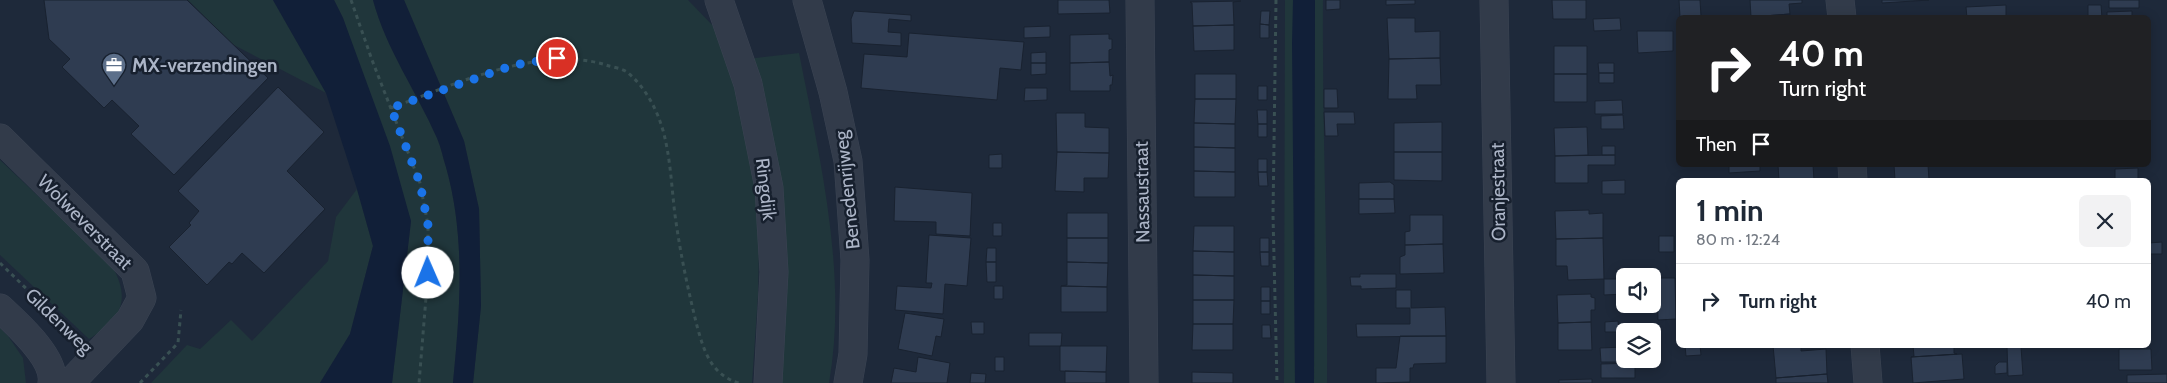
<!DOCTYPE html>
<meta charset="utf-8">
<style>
body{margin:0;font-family:Cabin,sans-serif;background:#f2f2f3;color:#1f2937;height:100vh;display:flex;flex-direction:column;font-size:19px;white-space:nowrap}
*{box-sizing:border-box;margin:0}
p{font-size:16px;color:#747a83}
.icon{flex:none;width:28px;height:28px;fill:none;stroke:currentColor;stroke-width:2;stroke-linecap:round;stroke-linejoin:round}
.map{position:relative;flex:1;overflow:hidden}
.panel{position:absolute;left:1676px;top:178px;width:475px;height:170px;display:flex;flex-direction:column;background:#fff;border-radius:8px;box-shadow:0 2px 12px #0003}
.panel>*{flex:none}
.banner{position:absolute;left:1676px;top:15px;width:475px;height:152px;border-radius:8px;box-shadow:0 2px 12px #0003;background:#202124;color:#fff;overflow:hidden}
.controls{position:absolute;left:1616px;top:268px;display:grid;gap:10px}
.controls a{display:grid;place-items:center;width:45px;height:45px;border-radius:8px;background:#fff;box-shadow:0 2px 12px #0003;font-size:25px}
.pin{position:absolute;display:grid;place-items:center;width:42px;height:42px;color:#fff;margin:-21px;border:2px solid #fff;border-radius:50%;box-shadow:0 1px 5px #0007}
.me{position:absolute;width:55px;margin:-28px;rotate:359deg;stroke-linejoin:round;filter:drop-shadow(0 0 4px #0008)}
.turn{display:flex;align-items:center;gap:18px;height:105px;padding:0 20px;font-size:22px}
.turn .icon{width:65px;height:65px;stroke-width:2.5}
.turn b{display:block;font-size:35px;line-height:42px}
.then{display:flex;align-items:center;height:48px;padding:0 20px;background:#0003;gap:10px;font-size:19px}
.round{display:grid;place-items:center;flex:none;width:52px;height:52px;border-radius:8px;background:#f2f2f3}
.headline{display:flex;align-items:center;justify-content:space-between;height:85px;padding:0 20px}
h1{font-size:30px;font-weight:700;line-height:38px}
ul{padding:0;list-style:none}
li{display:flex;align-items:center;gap:15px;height:75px;padding:0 20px;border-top:1px solid #e0e1e3}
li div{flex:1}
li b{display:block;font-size:19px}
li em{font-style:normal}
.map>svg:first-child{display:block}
.green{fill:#20363b}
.water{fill:#111f38}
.building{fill:#2f3c51;stroke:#192230}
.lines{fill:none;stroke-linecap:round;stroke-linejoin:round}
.minor-casing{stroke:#3b4453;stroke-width:29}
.path{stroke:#395053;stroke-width:3;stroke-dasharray:4 4;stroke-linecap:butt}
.minor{stroke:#323b4a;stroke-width:28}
.route{stroke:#1a73e8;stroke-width:9;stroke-dasharray:0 16.2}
.labels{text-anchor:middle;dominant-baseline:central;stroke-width:5;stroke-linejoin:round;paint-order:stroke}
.poi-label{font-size:19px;font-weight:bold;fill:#acb5c7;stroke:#17202e;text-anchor:start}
.street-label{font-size:19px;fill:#acb5c7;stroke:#17202e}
</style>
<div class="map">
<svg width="2167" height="383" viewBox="0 0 2167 383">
<rect width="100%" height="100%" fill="#1e293a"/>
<!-- green -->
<path class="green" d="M188 0H273L326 93 232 44Z
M334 0H373C386 49 417 92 437 138 441 147 443 158 446 167 466 238 460 311 453 383H392L411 221 343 18Z
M404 0H688L715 28 745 114 760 197 758 295 752 383H473L481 306 479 209 464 141Z
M1285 0H1293L1295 383H1284Z
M1315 0H1323C1322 128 1328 255 1327 383H1314Z
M799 53C820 159 848 275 829 383H775L748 59Z
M0 160 112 266C132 301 120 320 89 339L0 255Z
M357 189 373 246 350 334 320 383H151L187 345 200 349 231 320 252 341 328 261 336 217Z
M0 328 8 336 23 358 26 383H0Z"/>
<!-- water -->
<path class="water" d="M273 0H334L343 18 390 146 411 221 392 383H320L350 334 373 246 357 189 326 93Z
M373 0H404L464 141 479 209 481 306 473 383H453C460 311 466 238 446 167 443 158 441 147 437 138 417 92 386 49 373 0Z
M1293 0H1315L1314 383H1295L1292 43Z"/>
<!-- building -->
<path class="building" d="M44 0H187L268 78 174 175 131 134 139 126 112 100 104 108 62 67 70 59 49 39Z
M1058 0H1109L1110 13 1058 14Z
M1326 0H1340V9L1326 10Z
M1386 0H1415V4L1386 5Z
M1552 0H1586V19H1553Z
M1679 0H1700L1701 16 1680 17Z
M1750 0H1802V3L1789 4 1790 14 1751 17Z
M1882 0H1929L1882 3Z
M2109 0H2139V8H2109Z
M1241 1 1233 2 1234 25 1193 26 1192 3 1190 2Z
M2006 5V18H1967L1966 7Z
M2088 5H2101L2102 18H2088Z
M854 11 911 15V21L889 19 888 32 901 33V46L852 43 851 19Z
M1261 11H1270L1269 25 1260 24Z
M2132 11V18H2107V12Z
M1790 14V18H1750L1751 17Z
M1387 18H1415V32L1440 31V58L1389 59Z
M1620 18 1621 30 1594 31 1593 19Z
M1260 24 1269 25V38H1260Z
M1234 25V50L1194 51 1193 26Z
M1050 26V37L1024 38V27Z
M1637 31H1673V51L1638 53Z
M909 33 1024 42 1021 70 1000 68 997 100 861 88 864 54 907 57Z
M1109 34V39H1112V49L1109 50V62L1070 63V35Z
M1554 46H1587V74H1554Z
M1046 52V63H1031V53Z
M1440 58 1441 85H1416L1417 99H1388L1389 59Z
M1109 62 1110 76 1113 75 1112 85H1110V91H1070V63Z
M1031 63H1046V74L1031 75Z
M1598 63H1614V73H1599Z
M1599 73H1614V83H1599Z
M1195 74H1236V99H1195Z
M1554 74H1587V102H1554Z
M1258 86H1267V100H1258Z
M278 87 324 132 287 171 325 209 264 273 242 253 232 264 229 262 207 285 169 247 191 225 189 223 199 211 178 191Z
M1025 88H1047V100L1024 101Z
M1324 89H1337L1338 108H1324Z
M1195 99H1236L1235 124 1194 123Z
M1622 100 1623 114H1595V101Z
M1257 110H1267V124H1258Z
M1324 112H1354L1355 124H1337L1338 136H1325Z
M1056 113H1085V127L1109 128V153L1057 152Z
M1623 115 1624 129H1601V116Z
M1442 122V152H1394V123Z
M1194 123 1235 124V148L1194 147Z
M1258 124H1267V137H1258Z
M1587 127 1588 155 1555 156 1554 128Z
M1602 146H1615V155H1602Z
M1194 147 1235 148V172L1194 171Z
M1057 152 1109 153 1108 178H1084V192L1055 191Z
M1394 152H1442V181L1394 180Z
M1002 154V168H989V155Z
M1615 155V165H1588V183H1555V156Z
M1258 159H1267V172H1258Z
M1729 165H1760V171L1729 173Z
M1778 165H1813L1814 180H1779Z
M1894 165H1928L1929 180H1895Z
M2138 168V180H2115V169Z
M1194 171 1235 172V197H1194Z
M1258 172H1267L1268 186H1259Z
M1625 180V194H1602V181Z
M1390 182 1394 185V199H1359V183Z
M895 187 972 193 970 236 936 234V222L894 221Z
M1359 199H1394L1395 213 1359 214Z
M1589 210V214L1603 213V238L1556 239 1555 211Z
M1067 213H1108V238H1067Z
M1410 215H1443V244L1405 245V232L1410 231Z
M993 223H1002V236H993Z
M1194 226H1234V252L1193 251Z
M929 235 971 238 967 286 945 284 943 314 895 310 897 286 931 288 932 283H926Z
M1659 236H1674V252H1659Z
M1067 238H1108V263L1067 262Z
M1260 238H1269V252H1260Z
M1603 238 1604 279 1568 280 1567 266H1556V239Z
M2162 242V254H2149V243Z
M1443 244 1444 273 1400 274V257L1405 255V245Z
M987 248H996V262H986Z
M1193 251 1234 252V276L1193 275Z
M1260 252H1269V266H1261Z
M986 262H996V282H987Z
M1067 262 1108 263 1107 287 1061 286 1067 285Z
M1360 274H1396V288L1361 289V286H1351L1350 277H1360Z
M1193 275 1234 276V300H1193Z
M1657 278H1675L1676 319 1658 320Z
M1604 279H1625V294L1604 295Z
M994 286H1003V299H994Z
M1061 286 1107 287V312H1061Z
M1261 287H1270V301H1261Z
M1396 290H1411V308L1445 307 1446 336 1357 337 1356 324H1410V308H1396Z
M1591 294V297L1595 298V310H1591V322L1558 323 1557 295Z
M1193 300H1234L1233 324H1193Z
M1261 301H1270V314H1261Z
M905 313 944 319 941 337 936 336 932 356 898 349Z
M1618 321 1619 332H1605V322Z
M971 322H984V334H972Z
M1591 322 1592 350H1558V323Z
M1193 324H1233V350H1192Z
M1262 325H1270L1271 338H1262Z
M1029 333H1062L1061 346H1029Z
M1400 336H1446V363L1414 364 1413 368H1410V382L1376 383V368H1396Z
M1685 345H1700L1701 355 1686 356Z
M1773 345H1801V351L1826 349 1827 374 1776 378Z
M1913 345H1954V353L1957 354 1911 357 1914 356Z
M1060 346H1107L1106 372 1060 371Z
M1625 347V359H1629V362H1601L1600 348Z
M2007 347H2021L2023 375 2008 376Z
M2119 349H2151L2152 370H2119Z
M1962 354 1964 379 1913 383 1911 357Z
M918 357 950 363 947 383H891L894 368 916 372Z
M995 357H1004V371H995Z
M1999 362H2007V373L1995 374V366Z
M1635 363V378H1601V364Z
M1065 371 1106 372V383H1065Z
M1192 372 1233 373V383H1192Z
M971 373 986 374 985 383H970Z
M1827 374 1828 383H1776V378Z
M2167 374V383H2127V375Z
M1592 379V383H1559V380Z"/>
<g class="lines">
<defs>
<path id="minor" d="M719 0 748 84 769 188 774 272 768 383
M807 0 833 92 848 161 855 260 853 354 848 383
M1140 0 1144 383
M1494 0 1501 383
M1840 0 1842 18
M0 138 135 271 142 298 130 320 70 383
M1852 165 1853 180
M0 308C17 324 56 358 52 383
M1865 345 1868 383"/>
</defs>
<!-- minor casing -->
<use href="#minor" class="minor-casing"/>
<!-- path -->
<path class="path" d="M351 0 372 60 420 183 428 225V273L419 383
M1276 0 1273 215 1277 383
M391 108C453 85 540 44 606 65 612 67 621 68 627 72 648 89 661 117 666 143 671 167 672 191 675 215 680 252 688 290 697 326 704 351 711 375 739 383
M0 263 75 336
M140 383 178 343 181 310"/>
<!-- minor -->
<use href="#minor" class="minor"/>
</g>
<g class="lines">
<!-- route -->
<path class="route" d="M428 273V225L420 183 391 108 514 65 557 58"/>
</g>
<!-- icons -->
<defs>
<symbol id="office-pin" viewBox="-11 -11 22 30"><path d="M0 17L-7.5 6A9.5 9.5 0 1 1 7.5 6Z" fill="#5c6f8a" stroke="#17202e"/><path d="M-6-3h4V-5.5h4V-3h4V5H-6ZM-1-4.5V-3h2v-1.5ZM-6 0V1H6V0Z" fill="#fff"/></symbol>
</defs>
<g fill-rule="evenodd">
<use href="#office-pin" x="100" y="51" width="28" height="38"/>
</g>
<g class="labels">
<!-- poi labels -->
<g class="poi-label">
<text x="132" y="65">MX-verzendingen</text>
</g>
<!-- street labels -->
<g class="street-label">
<text transform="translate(766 189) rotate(83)">Ringdijk</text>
<text transform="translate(847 190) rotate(-96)">Benedenrijweg</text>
<text transform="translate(1142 192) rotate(-91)">Nassaustraat</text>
<text transform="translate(1498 192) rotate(-91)">Oranjestraat</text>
<text transform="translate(85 222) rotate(45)">Wolweverstraat</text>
<text transform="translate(59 321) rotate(44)">Gildenweg</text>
</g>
</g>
</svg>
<div class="controls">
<a><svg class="icon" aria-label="sound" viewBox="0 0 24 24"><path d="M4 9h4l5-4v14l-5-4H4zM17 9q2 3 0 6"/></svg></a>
<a><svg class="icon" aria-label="layers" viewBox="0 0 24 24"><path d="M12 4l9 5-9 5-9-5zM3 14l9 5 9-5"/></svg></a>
</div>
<div class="pin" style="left:557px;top:58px;background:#d93025"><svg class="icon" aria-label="arrive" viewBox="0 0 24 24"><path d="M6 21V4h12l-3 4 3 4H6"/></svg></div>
<svg class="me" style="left:428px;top:273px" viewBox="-20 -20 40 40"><circle r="19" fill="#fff"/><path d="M0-13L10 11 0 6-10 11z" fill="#1a73e8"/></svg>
<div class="banner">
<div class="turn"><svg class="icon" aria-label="right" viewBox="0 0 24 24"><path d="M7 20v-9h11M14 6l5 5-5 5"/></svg><div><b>40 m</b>Turn right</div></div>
<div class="then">Then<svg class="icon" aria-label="arrive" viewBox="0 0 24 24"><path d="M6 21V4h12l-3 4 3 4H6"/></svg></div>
</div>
<section class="panel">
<div class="headline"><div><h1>1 min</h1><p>80 m · 12:24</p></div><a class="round"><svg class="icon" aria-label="close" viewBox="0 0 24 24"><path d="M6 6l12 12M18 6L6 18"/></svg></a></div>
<ul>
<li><svg class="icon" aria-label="right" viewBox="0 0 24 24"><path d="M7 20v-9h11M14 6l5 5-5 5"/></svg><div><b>Turn right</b></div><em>40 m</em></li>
</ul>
</section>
</div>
